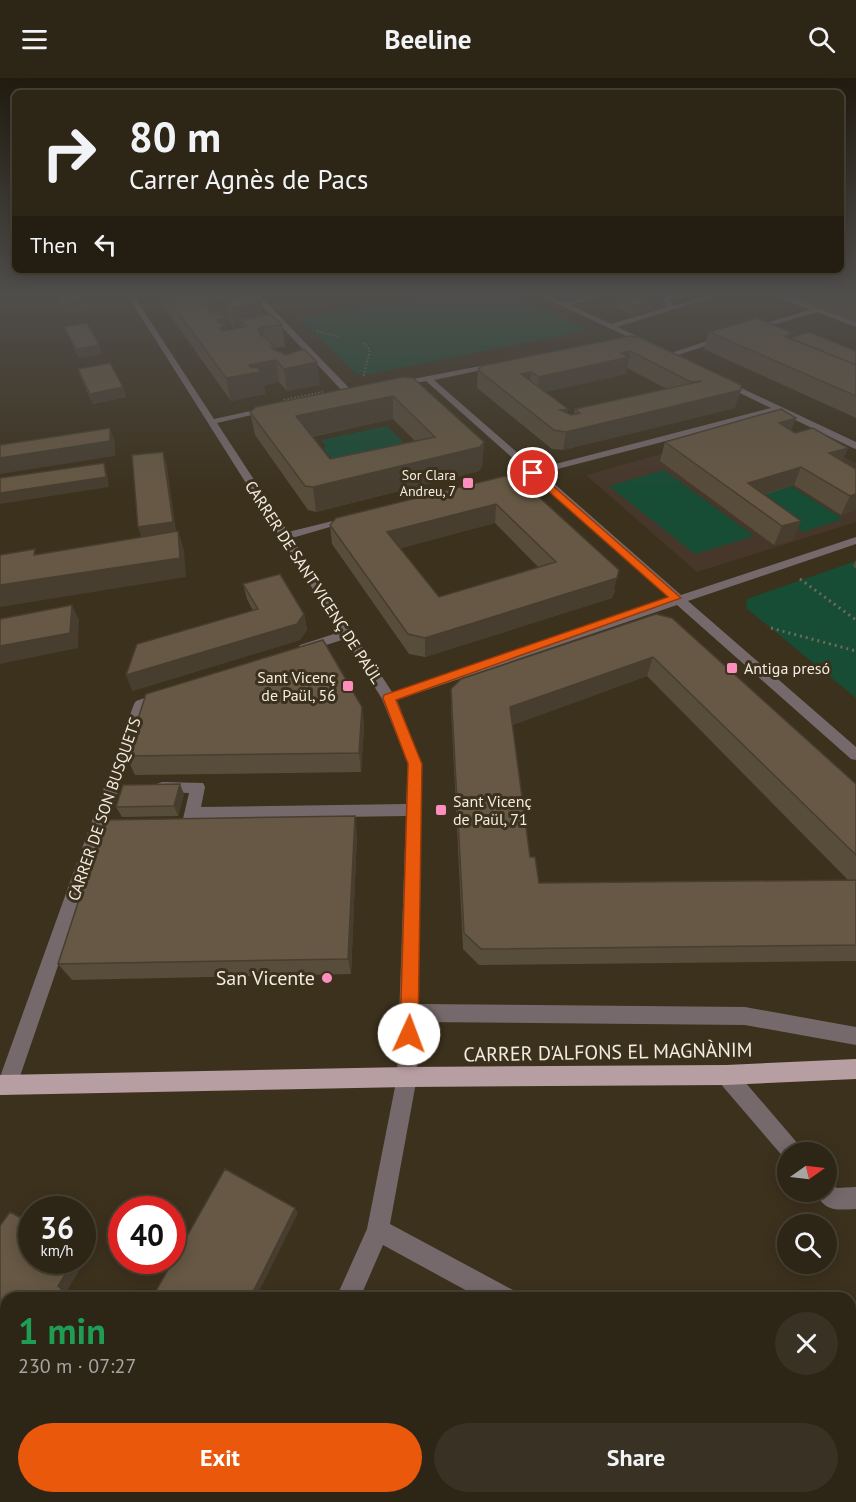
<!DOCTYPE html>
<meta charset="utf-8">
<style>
body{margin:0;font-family:"PT Sans",sans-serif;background:#393123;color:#f1f3f6;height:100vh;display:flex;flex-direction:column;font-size:22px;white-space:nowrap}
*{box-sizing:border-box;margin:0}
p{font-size:20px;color:#a7a5a1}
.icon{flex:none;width:33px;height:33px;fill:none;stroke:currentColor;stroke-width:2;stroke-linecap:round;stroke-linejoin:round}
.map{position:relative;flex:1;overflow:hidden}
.details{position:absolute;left:0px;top:1214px;width:856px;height:212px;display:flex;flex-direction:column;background:#2d2516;border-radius:18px 18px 0 0;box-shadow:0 3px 15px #0003,0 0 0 2px #484235}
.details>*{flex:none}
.top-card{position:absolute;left:12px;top:12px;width:832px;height:183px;border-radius:9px;box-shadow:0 3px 15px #0003,0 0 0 2px #484235;background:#2d2516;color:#f1f3f6;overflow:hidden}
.needle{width:39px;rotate:76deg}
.buttons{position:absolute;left:777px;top:1064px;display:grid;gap:12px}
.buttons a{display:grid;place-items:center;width:60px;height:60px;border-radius:50%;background:#2d2516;box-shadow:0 3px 15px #0003,0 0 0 2px #484235;font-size:30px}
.speed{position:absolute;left:18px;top:1118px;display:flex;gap:12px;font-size:30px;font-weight:700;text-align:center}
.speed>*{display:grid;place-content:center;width:78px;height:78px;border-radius:50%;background:#2d2516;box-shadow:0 3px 15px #0003,0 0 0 2px #484235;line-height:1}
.speed small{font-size:15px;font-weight:400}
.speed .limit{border:9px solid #d22;background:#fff;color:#111}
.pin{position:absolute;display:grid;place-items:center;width:51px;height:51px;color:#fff;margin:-26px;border:3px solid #fff;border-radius:50%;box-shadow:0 2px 6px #0007}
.me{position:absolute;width:66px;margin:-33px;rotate:2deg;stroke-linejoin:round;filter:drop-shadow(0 0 4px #0008)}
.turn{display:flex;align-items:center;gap:21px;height:126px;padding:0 18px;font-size:27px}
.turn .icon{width:78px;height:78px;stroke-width:2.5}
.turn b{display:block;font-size:42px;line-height:51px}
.then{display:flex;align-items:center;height:57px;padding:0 18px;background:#0003;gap:12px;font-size:22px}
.round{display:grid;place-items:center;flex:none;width:63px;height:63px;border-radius:32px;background:#393123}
.headline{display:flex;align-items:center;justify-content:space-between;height:102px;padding:0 18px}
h1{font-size:36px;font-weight:700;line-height:45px;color:#1e9e55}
.primary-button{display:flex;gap:12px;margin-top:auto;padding:12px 18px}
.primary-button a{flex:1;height:69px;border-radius:36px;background:#ea580c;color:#fff;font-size:24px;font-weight:700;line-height:69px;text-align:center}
.primary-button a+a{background:#393123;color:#f1f3f6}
header{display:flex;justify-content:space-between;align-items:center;height:78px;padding:0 18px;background:#2d2516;font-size:27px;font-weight:700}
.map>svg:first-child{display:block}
.education{fill:#47372b}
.green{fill:#174c35}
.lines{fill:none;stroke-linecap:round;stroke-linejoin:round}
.path-far1{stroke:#736958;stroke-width:2;stroke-dasharray:1.5 2;stroke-linecap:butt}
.path{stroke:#736958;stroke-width:3;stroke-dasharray:2 4;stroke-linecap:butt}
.minor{fill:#76696b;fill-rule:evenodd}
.major{fill:#b79ea2;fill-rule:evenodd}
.wall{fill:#584c3a;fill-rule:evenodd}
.shaded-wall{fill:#473e30}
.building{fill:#665844;stroke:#473e30;stroke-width:1.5;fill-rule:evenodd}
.route{fill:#ea580c;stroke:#983908;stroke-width:1.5}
.poi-dot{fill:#fe8ebd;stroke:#3c311d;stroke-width:2}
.labels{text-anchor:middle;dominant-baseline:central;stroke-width:6;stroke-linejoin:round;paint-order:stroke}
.far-poi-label{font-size:14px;fill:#f3ece0;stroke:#3c311d;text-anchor:end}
.street-label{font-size:16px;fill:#f3ece0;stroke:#3c311d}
.poi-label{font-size:16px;fill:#f3ece0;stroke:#3c311d;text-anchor:start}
.near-poi-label{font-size:20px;fill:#f3ece0;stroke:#3c311d;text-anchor:end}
.near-street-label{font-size:20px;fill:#f3ece0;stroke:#3c311d}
</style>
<header><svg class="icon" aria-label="menu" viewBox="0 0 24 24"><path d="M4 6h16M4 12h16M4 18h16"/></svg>Beeline<svg class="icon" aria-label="search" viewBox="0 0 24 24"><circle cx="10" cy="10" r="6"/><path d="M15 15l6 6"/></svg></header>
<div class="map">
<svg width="856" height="1424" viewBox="0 0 856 1424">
<rect width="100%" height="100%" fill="#3c311d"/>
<!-- education -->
<path class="education" d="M776 344 856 385V444L697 494 586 397Z"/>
<!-- green -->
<path class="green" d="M436 215H513L584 250V253L364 297 355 295 298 239Z
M387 348 419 380 345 397 323 370 326 368 321 362Z
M664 392 754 458 695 476 609 408Z
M791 408 843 441 803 454 752 420Z
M856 483V620L746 530 747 521Z"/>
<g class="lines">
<!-- path-far1 -->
<path class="path-far1" d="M317 253 340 259
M363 265 370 272 363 300
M284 322 323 314"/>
<!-- path -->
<path class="path" d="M800 501 856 542
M771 550 856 573"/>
<!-- minor -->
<path class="minor" d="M126 215H132L214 341 269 329 273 332 217 345 288 454 349 439 354 442 292 460 392 614 671 521 532 398 494 406V402L527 393 426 303 395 309H392V305L501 284V288L434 302 536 391 771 330 719 305V301H722L856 364V371L853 370 779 334 542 395 681 517 856 459V466L688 523 856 669V682L851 681 677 527 397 622 422 686 418 926 745 929 856 949V967L745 947 418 944 417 999 390 1146 513 1212 517 1220H480L383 1167 360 1220H336L367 1151 397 999 406 738 199 741 195 749H185L182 745 189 715 157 714 155 710 157 706 162 704 203 705 205 709 201 729 406 726 408 686 382 621 345 561 304 574 298 570 300 567 340 554Z
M250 215H257L353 314V318H347Z
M535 215C546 215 556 225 567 224 583 223 598 215 614 215L570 227 611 246 668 229 661 221 678 215H688L668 222 674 228 717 215 720 217 617 249 650 264 647 268Z
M769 215H778L856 244V249L817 234 748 254V250L810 232Z
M722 258 729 260 672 279 665 277Z
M162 614 169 619 167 622 147 629 17 1007 14 1014 7 1017 0 1014V999L134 626 136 623Z
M726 987 733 990 799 1067 803 1074H788V1083L785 1081 719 1004 716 997 719 990Z
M826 1102 837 1110 856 1109V1131C836 1132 824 1134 815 1113H826Z
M850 1390 856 1392V1419L850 1417Z
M246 1419H273L271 1424H244Z"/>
<!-- major -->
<path class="major" d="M856 981V1001L726 1007 407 1009 0 1017V997L407 989 726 987Z"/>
</g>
<!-- wall -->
<path class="wall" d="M57 215 85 222 87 231 66 235Z
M154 215H237V216L230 217 261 225 263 237 282 247 285 269 274 270V272L320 307 287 313 279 304 264 307 265 316 231 323ZM229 243 235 251 227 252 226 244Z
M615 215H672L646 222 652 223 650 232 632 236 614 229 615 221 619 219 615 217Z
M782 215H856V243L823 233Z
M64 249 99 267 101 276 79 280 68 258Z
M709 254 856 273V340L704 271Z
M639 259 735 330 563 372 552 371 477 310 478 292ZM627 290 667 311 575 331 574 337H571L567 336 545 314 626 296Z
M78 291 123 309 126 319 93 326 81 300Z
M403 299 484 364 482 388 479 393 316 434 308 432 255 357 250 334ZM393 341 415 363 330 381 312 359Z
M791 353 795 355 848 370 842 383 856 391V432L841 437 794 407 764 417 793 462 774 467 660 383 665 364Z
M518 400 615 512 612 520 425 579 409 576 332 466 330 447ZM495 445 539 490 439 519 399 470Z
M856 482V491L853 488Z
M243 506 304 536 307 552 300 562 132 613 253 533 247 521Z
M656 536 856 706V883L479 887 463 871 451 630V611ZM647 598 848 802 539 805 530 779 512 647Z
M362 629 364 648 361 694 135 697 126 678Z
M184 716 178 738 122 739 116 729Z
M357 756 351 896 72 902 58 886Z"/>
<!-- shaded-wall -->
<path class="shaded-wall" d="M215 215H237V216L216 220Z
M640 215H672L634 225 636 216Z
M85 222 87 231 66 235 63 226Z
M225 223 229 243 226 244 229 262 201 227Z
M652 223 650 232 632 236 633 228Z
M261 225 264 246 240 241 242 250 235 251 231 230Z
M258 251H263L266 272Z
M99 267 101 276 79 280 76 271Z
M274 268 279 304 264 307 265 316 231 323 226 300 249 287 271 269Z
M630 273 626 296 537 316 539 299Z
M317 284 320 307 287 313 284 291Z
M531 294 530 312 521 296Z
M123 309 126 319 93 326 90 316Z
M741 312 735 330 563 372 566 354Z
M393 318V341L299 361 296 338Z
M568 331 565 349 560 332Z
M796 340 789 358 779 345Z
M110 350 115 365V378L0 396V380Z
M484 364 482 388 479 393 316 434 313 409Z
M848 370 840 389 829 375Z
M163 374 167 388 177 459 143 465 138 449Z
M104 385 107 395 109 409 0 426V415Z
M801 389 794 407 746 422 748 405Z
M856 416V432L841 437 850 418Z
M496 426 495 445 388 474 387 454Z
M801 443 793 462 774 467 782 448Z
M178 453 184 472 186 499 0 529V507Z
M619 492 612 520 425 579V560Z
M72 527 79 542 78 570 0 586V568Z
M304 536 307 552 300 562 132 613 126 597Z
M653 579 647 598 508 649 510 629Z
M362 629 364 648 361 694 359 675Z
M180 706 184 716 178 738 174 728Z
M355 738 357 756 351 896 348 881Z
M295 1130 298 1135 256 1220H250Z
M10 1134 21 1138 32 1144V1146Z
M82 1174 88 1178 68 1211 78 1220H71L58 1208 74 1182H82Z"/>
<!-- building -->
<path class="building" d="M57 215H80L85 222 63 226Z
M164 215H224L234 219 251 215 261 225 231 230 225 223 201 227 208 228 212 235 219 234 225 241 217 242 225 249 220 250 222 253 247 248 240 241 271 236 282 247 261 249 263 251H258L261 258H264L274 268 271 269 273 271 286 277 304 271 317 284 284 291 276 282 249 287 251 290 257 289 261 294 226 300Z
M629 215H640L636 216V219L652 223 633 228 615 221 631 216Z
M823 215H856V226Z
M757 240 793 255 785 258 856 287V318L709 254Z
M87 245 99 267 76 271 64 249Z
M809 254 856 273V287L789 260Z
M630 258 639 259 741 307V312L566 354 554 352 478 292 481 288ZM630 273 691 304 702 303 575 331 580 335 571 337 560 332 568 331 521 296 531 294 539 299 629 279 621 275Z
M110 285 123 309 90 316 78 291Z
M403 299 413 300 484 364 480 369 313 409 305 408 250 334 256 329ZM393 318 435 359 330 381 296 338Z
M781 331 796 340 779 345 795 355 813 350 848 370 829 375 856 391V416L850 418 801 389 748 405 801 443 782 448 665 364Z
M110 350V363L0 380V367Z
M163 374 173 444 138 449 132 377Z
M104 385 106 399 0 415V400Z
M505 398 518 400 619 492 617 500 425 560 408 556 330 447 336 440ZM496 426 556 484 439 519 387 454Z
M178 453 180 480 0 507V477L35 471 34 477Z
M280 496 304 536 297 546 126 597 137 566 258 531 243 506Z
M72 527 70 555 0 568V541Z
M656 536 672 540 856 706V777L653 579 510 629 530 779H535L539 805 856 802V867L481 871 464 855 451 611 461 601Z
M323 562 362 629 359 675 126 678 146 616Z
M180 706 174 728 116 729 123 707Z
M355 738 348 881 58 886 105 742Z
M225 1091 295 1130 250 1220H152Z
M10 1134 32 1146V1182H74L58 1208 71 1220H6V1310L0 1307V1148Z"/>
<!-- sky -->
<linearGradient id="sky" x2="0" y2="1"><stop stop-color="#211b10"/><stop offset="0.52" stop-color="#504e4c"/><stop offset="1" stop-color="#504e4c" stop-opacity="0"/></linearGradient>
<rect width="856" height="414" fill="url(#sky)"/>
<!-- route -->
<path class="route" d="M530 393H536L681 520 396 622 422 686 418 956 415 962 409 965 403 962 400 956 408 686 383 620 384 617 668 519 530 397Z"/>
<!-- markers -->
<g class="poi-dot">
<rect x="462" y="399" width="12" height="12" rx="3"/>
<rect x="726" y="584" width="12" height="12" rx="3"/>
<rect x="342" y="602" width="12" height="12" rx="3"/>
<rect x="435" y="726" width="12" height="12" rx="3"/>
<circle cx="327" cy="900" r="6"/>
</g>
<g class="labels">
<!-- far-poi labels -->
<g class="far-poi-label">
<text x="456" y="397">Sor Clara<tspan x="456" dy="16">Andreu, 7</tspan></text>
</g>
<!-- street labels -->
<g class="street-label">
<text transform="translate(314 504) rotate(57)">CARRER DE SANT VICENÇ DE PAÜL</text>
<text transform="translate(104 731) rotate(-71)">CARRER DE SON BUSQUETS</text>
</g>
<!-- poi labels -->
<g class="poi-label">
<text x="744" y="590">Antiga presó</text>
<text x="336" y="599" text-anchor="end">Sant Vicenç<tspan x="336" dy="18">de Paül, 56</tspan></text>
<text x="453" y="723">Sant Vicenç<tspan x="453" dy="18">de Paül, 71</tspan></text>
</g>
<!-- near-poi labels -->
<g class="near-poi-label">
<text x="315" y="900">San Vicente</text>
</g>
<!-- near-street labels -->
<g class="near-street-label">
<text transform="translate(608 974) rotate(-1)">CARRER D'ALFONS EL MAGNÀNIM</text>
</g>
</g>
</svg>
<div class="buttons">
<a><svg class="needle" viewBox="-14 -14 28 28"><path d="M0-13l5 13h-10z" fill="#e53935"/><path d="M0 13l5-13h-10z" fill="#a7a5a1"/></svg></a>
<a><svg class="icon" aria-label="search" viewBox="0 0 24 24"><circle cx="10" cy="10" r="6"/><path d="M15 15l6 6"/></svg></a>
</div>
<div class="speed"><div>36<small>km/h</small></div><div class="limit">40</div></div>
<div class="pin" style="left:533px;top:395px;background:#d93025"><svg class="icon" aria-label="arrive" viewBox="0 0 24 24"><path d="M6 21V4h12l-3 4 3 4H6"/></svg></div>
<svg class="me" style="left:409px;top:956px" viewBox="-20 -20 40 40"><circle r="19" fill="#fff"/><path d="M0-13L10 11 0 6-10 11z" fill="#ea580c"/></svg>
<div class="top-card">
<div class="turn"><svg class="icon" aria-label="right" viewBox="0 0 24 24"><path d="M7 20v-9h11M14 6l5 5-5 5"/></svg><div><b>80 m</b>Carrer Agnès de Pacs</div></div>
<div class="then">Then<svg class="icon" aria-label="left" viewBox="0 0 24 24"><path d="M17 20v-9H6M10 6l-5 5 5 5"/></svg></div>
</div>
<section class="details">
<div class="headline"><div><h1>1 min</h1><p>230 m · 07:27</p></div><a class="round"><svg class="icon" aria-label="close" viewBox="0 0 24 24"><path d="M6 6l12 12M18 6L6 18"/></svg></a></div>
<div class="primary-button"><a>Exit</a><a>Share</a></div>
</section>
</div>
